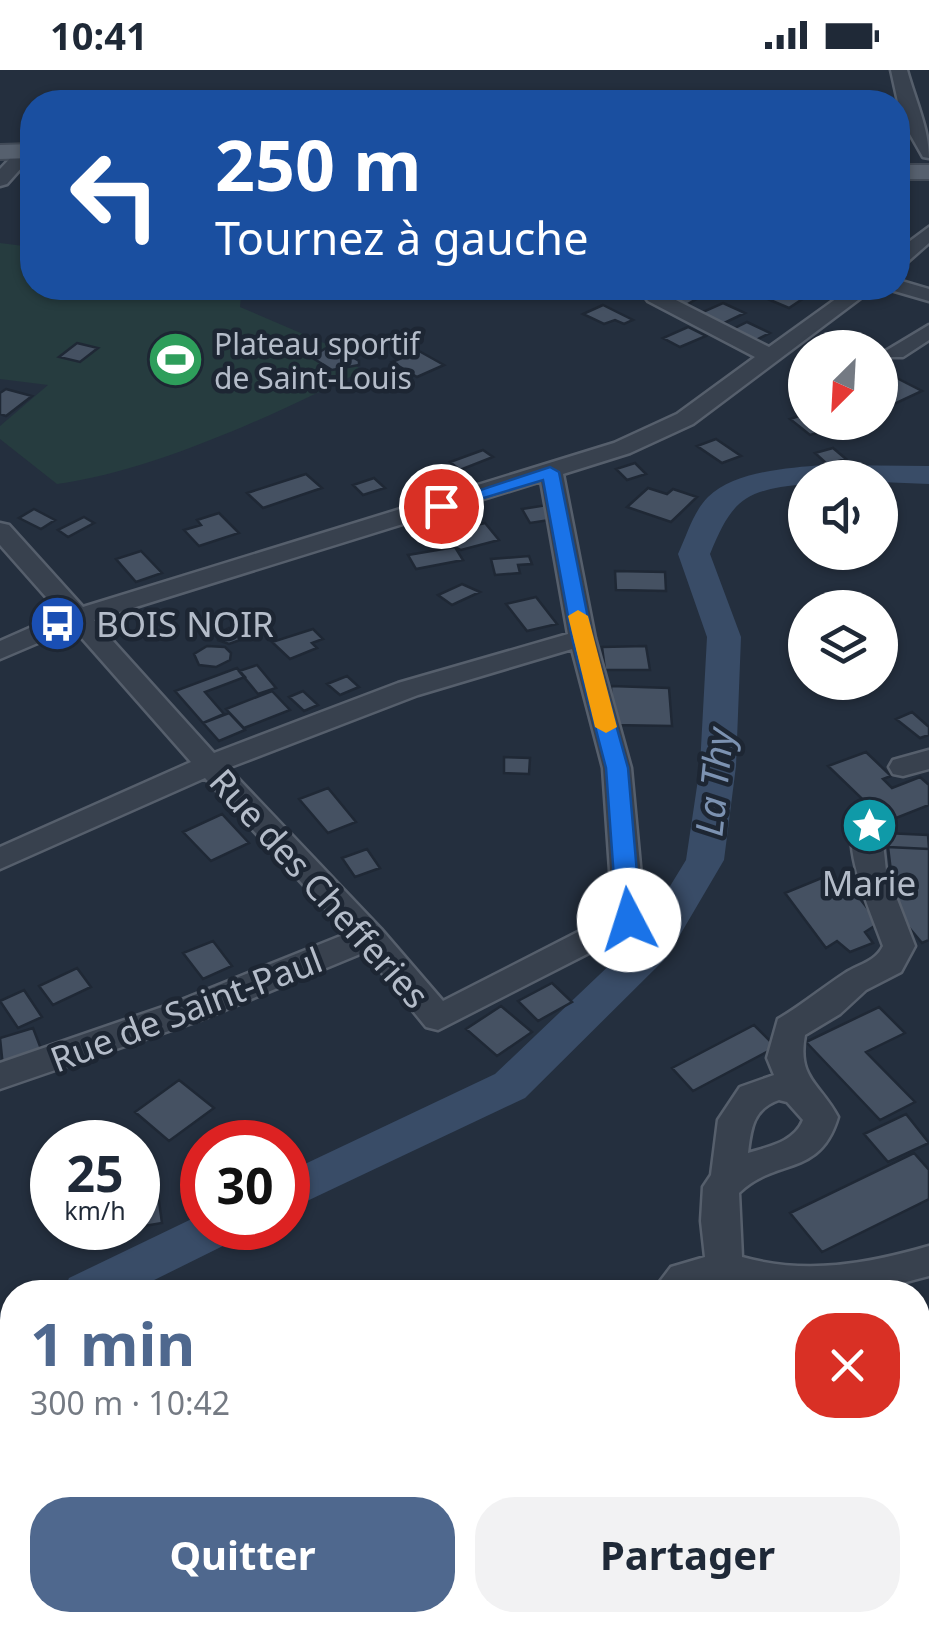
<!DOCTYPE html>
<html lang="fr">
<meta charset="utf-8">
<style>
body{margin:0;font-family:"Noto Sans",sans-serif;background:#f2f2f3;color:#1f2937;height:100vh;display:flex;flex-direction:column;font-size:38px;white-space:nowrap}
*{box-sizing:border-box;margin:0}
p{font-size:32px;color:#747a83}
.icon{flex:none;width:55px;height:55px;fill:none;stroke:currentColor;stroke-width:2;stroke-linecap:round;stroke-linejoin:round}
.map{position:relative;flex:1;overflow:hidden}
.drawer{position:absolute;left:0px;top:1210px;width:930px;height:352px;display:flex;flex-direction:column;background:#fff;border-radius:40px 40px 0 0;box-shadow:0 2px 8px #0004}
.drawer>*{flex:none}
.hud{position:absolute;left:20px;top:20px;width:890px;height:210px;border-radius:40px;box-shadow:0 2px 8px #0004;background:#1a4fa0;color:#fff;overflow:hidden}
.needle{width:65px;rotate:204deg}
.fabs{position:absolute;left:788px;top:260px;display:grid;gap:20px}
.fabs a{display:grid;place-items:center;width:110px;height:110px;border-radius:50%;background:#fff;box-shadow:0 2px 8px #0004;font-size:50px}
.speed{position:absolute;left:30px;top:1050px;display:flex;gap:20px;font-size:50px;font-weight:700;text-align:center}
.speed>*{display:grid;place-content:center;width:130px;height:130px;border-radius:50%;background:#fff;box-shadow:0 2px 8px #0004;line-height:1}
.speed small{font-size:25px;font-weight:400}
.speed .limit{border:15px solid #d22;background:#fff;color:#111}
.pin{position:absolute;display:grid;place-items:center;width:85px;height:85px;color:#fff;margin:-42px;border:5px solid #fff;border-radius:50%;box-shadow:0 2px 10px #0007}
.me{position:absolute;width:110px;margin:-55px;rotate:355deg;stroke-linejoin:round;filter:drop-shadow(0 0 8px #0008)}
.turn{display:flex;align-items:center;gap:35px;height:210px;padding:0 30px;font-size:45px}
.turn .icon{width:130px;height:130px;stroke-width:2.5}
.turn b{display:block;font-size:70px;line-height:85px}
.round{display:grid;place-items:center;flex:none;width:105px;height:105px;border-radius:40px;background:#f2f2f3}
.head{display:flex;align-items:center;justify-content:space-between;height:170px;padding:0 30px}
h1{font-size:60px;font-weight:700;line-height:75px;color:#4f688e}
.button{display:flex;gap:20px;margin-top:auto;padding:20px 30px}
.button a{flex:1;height:115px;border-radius:40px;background:#4f688e;color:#fff;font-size:40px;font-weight:700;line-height:115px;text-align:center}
.button a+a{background:#f2f2f3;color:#1f2937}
.status{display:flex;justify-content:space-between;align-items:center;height:70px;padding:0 50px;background:#fff;direction:ltr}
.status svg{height:28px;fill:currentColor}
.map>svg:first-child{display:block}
.green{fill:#263c3f}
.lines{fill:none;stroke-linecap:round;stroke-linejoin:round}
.river{fill:#394c67;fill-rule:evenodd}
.building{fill:#455162;stroke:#1f2835;stroke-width:2.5}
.minor-casing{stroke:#565f6c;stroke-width:5}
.major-casing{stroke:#414a57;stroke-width:4}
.minor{fill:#38414e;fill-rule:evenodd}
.major{fill:#56606e;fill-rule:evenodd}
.route{fill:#1a73e8;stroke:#114b97;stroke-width:2.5}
.slow{fill:#f59e0b}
.labels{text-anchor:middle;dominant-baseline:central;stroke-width:9;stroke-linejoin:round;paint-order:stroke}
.far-poi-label{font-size:30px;fill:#b4bcc9;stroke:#1d2633;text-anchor:start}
.poi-label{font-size:35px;fill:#b4bcc9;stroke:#1d2633;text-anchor:start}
.street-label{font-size:35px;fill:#b4bcc9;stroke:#1d2633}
.water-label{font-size:38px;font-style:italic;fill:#7c92b1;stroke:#1d2633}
</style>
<div class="status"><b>10:41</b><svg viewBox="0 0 49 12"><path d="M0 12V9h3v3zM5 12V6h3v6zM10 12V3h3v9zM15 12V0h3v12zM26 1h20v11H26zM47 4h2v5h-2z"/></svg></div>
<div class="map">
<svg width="929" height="1561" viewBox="0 0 929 1561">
<rect width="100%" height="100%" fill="#242f3e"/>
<!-- green -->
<path class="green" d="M0 173 32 177V218H242L240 237 338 279 362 301C274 345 154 401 57 414L0 369V356L48 315 0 309Z"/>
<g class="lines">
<!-- river -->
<path class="river" d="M823 395 929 396V414L880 412V408H805V414C744 420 732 430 710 484L741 567 736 696 724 790 667 887 525 1028 288 1140V1102L495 1004 639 867 686 790 700 696 707 567 678 484C687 465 693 442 708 427 735 401 788 398 823 395Z
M202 1144V1158H239L233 1171 130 1222H63L69 1208Z
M12 1238V1281L0 1286V1243Z"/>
</g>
<!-- building -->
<path class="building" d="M679 218H709L714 219 686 235 664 226Z
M785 221 804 228 789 238 770 230Z
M723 233 745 243 718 256 696 245Z
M603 235 633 250 624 254 615 250 604 254 583 244Z
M747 252 770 263 752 272 729 261Z
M688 257 706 266 680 277 663 268Z
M77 273 98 278 80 292 59 287Z
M328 277H337L359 291V295L332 300 311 287Z
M419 281 444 295 417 307 392 292Z
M881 300 922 321 892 335 880 329Z
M6 319 32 326 6 346 0 344V323Z
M805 344V352H829L836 358 810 365 790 349Z
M716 369 741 386 722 393 697 376Z
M833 378 846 389 827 394 815 383Z
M483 380 493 387 460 400 450 392Z
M635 393 646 404 627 410 616 399Z
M306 404 322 418 263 438 247 423Z
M374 408 385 418 363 425 353 415Z
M648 418 667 424 673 419 697 427 671 452 627 437Z
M547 435 556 449 530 453 522 439Z
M34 439 55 450 41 459 19 448Z
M219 443 239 463 199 476 184 460 201 455 197 450Z
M84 447 94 453 68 467 58 460Z
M485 453 499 470 461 480 455 477 448 462Z
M455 477 463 490 416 499 408 485Z
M141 481 162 503 136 512 116 489Z
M529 486 532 494 518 495 520 503 495 505 491 489Z
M615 501 665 502 666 521 616 520Z
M462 514 480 522 452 535 438 525Z
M536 527 557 554 527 561 506 534Z
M229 558 242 562 240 570 229 574 218 570V563Z
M313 559 323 569 312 573 317 578 290 589 272 572Z
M207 576 225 577 231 583 230 590 216 597 199 595 194 584Z
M646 576 650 600H605L602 577Z
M257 595 276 618 258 624 239 601Z
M237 598 245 607 205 622 224 644 203 653 175 621Z
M347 606 359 617 340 625 327 614Z
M611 616 669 618 672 656 612 655Z
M272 621 290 640 244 658 226 639Z
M303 621 318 635 304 641 289 627Z
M912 642 929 657V665L920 668 896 649Z
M229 643 245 660 219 671 203 653Z
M866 682 891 706 883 709 892 718 920 707 929 715V735L886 752 828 696Z
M504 687 530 688 529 704 504 703Z
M328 718 356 752 328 763 299 729Z
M222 744 249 773 211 791 183 762Z
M885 763 928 765 929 779 888 777Z
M888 777 929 779V870L922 873 896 842Z
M367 779 380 798 355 807 342 788Z
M824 807 844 822 853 820 879 853 865 862 873 873 850 882 837 871 826 878 785 823Z
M213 871 232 896 203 909 183 883Z
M77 898 91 917 53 935 39 916Z
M552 913 572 932 538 951 518 931Z
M24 920 42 947 18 958 0 931Z
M501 936 532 962 497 986 466 959Z
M879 937 905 963 866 982 915 1032 880 1050 806 972Z
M754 955 776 977 693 1021 672 998Z
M33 958 43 984 3 997 0 968Z
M179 1010 214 1038 169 1071 135 1042Z
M906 1044 929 1073 888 1092 864 1064Z
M914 1083 929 1100V1129L822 1182 790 1143Z
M158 1124 162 1153 138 1157V1128Z"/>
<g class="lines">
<defs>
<path id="minor" d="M891 0H907C915 29 929 59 929 88L923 87 902 50Z
M21 77H32V86L7 114 0 116V99Z
M929 157V173L905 194 898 196V180Z
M898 210 929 219V231L891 220 889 218H898Z
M851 218H874L693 354 630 383 563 404 595 568 631 698 645 849 640 857 438 960 426 957 365 882 198 951 0 1019V993L174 933 348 863 205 708 0 799V777L191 692 73 558 0 589V571L61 544 0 475V453L9 455 83 537 614 373 677 344 755 287 648 231 645 227 648 223H662L769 277ZM541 411 568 564 398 613 214 683 94 550ZM572 579 603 698 613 844 443 931 381 859 228 698 418 625Z
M929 255V270L903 287H887L884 282Z
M929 680V699L903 706 893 704 889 697 893 690Z
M866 744 876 747 881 754 886 801 915 876 901 902 866 920 840 944 805 965C797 1009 820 1013 838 1047 820 1108 776 1087 739 1123L742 1187C806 1205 867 1194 929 1176V1206L868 1222H757L725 1214 694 1222H652L671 1197 705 1187 701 1151 703 1117 711 1105 718 1050 740 1017 774 1005 767 988 778 949C802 935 822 918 845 903 859 894 875 892 883 876 873 847 839 774 856 747ZM779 1030 787 1032 803 1050C794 1072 770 1076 748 1083 751 1058 753 1039 779 1030Z
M918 1543 927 1561H879L875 1550H918Z"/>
<path id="major" d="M32 74V88L0 89V75Z
M898 95H929V109H898Z"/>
</defs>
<!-- minor casing -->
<use href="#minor" class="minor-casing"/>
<!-- major casing -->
<use href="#major" class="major-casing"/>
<!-- minor -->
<use href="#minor" class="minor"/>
<!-- major -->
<use href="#major" class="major"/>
</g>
<!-- route -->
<path class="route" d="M550 397 559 402 592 568 628 698 641 850 629 858 617 850 606 698 572 568 543 410 441 441 432 436Z"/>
<!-- slow -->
<path class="slow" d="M578 540 588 546 617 657 606 663 595 657 568 546Z"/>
<!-- icons -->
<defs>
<symbol id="stadium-disc" viewBox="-11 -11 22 22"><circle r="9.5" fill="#2e9e5b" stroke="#1d2633"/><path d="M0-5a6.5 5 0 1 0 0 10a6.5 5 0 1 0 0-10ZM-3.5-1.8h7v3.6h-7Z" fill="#fff"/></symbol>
<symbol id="bus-disc" viewBox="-11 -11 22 22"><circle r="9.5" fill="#1a4fb4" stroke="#1d2633"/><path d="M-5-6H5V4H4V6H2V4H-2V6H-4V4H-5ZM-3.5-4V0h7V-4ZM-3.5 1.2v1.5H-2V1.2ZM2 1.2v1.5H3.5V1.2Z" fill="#fff"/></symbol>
<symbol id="sight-disc" viewBox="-11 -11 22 22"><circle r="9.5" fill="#0f9aa8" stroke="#1d2633"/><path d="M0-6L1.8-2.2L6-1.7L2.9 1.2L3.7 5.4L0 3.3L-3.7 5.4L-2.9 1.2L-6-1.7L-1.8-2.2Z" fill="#fff"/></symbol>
</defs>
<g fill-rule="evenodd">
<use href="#stadium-disc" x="144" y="258" width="63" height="63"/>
<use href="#bus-disc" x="26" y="522" width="63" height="63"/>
<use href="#sight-disc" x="838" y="724" width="63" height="63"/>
</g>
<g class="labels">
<!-- far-poi labels -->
<g class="far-poi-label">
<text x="214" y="273">Plateau sportif<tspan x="214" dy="34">de Saint-Louis</tspan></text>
</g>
<!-- poi labels -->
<g class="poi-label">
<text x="96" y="553">BOIS NOIR</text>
<text x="869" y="812" text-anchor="middle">Marie</text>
</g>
<!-- street labels -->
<g class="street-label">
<text transform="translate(320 818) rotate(48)">Rue des Chefferies</text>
<text transform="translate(186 939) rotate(-21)">Rue de Saint-Paul</text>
</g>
<!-- water labels -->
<g class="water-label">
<text transform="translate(713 712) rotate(-84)">La Thy</text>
</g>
</g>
</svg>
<div class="fabs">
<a><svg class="needle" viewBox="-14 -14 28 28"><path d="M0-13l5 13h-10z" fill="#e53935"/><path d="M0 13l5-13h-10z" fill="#747a83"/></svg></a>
<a><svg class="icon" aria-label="sound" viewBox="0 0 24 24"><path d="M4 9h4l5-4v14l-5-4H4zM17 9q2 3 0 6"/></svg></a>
<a><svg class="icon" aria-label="layers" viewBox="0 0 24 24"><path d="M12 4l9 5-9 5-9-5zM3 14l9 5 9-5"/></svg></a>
</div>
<div class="speed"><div>25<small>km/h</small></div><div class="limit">30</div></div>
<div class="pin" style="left:441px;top:436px;background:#d93025"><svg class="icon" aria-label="arrive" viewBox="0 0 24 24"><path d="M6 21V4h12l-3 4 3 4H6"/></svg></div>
<svg class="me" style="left:629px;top:850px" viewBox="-20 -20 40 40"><circle r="19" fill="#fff"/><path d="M0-13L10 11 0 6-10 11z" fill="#1a73e8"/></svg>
<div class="hud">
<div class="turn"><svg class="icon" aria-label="left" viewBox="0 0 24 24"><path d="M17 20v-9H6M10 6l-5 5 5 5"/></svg><div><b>250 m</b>Tournez à gauche</div></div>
</div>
<section class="drawer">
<div class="head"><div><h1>1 min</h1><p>300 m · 10:42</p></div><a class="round" style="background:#d93025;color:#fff"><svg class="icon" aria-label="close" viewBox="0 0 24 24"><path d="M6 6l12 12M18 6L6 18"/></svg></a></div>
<div class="button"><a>Quitter</a><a>Partager</a></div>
</section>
</div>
